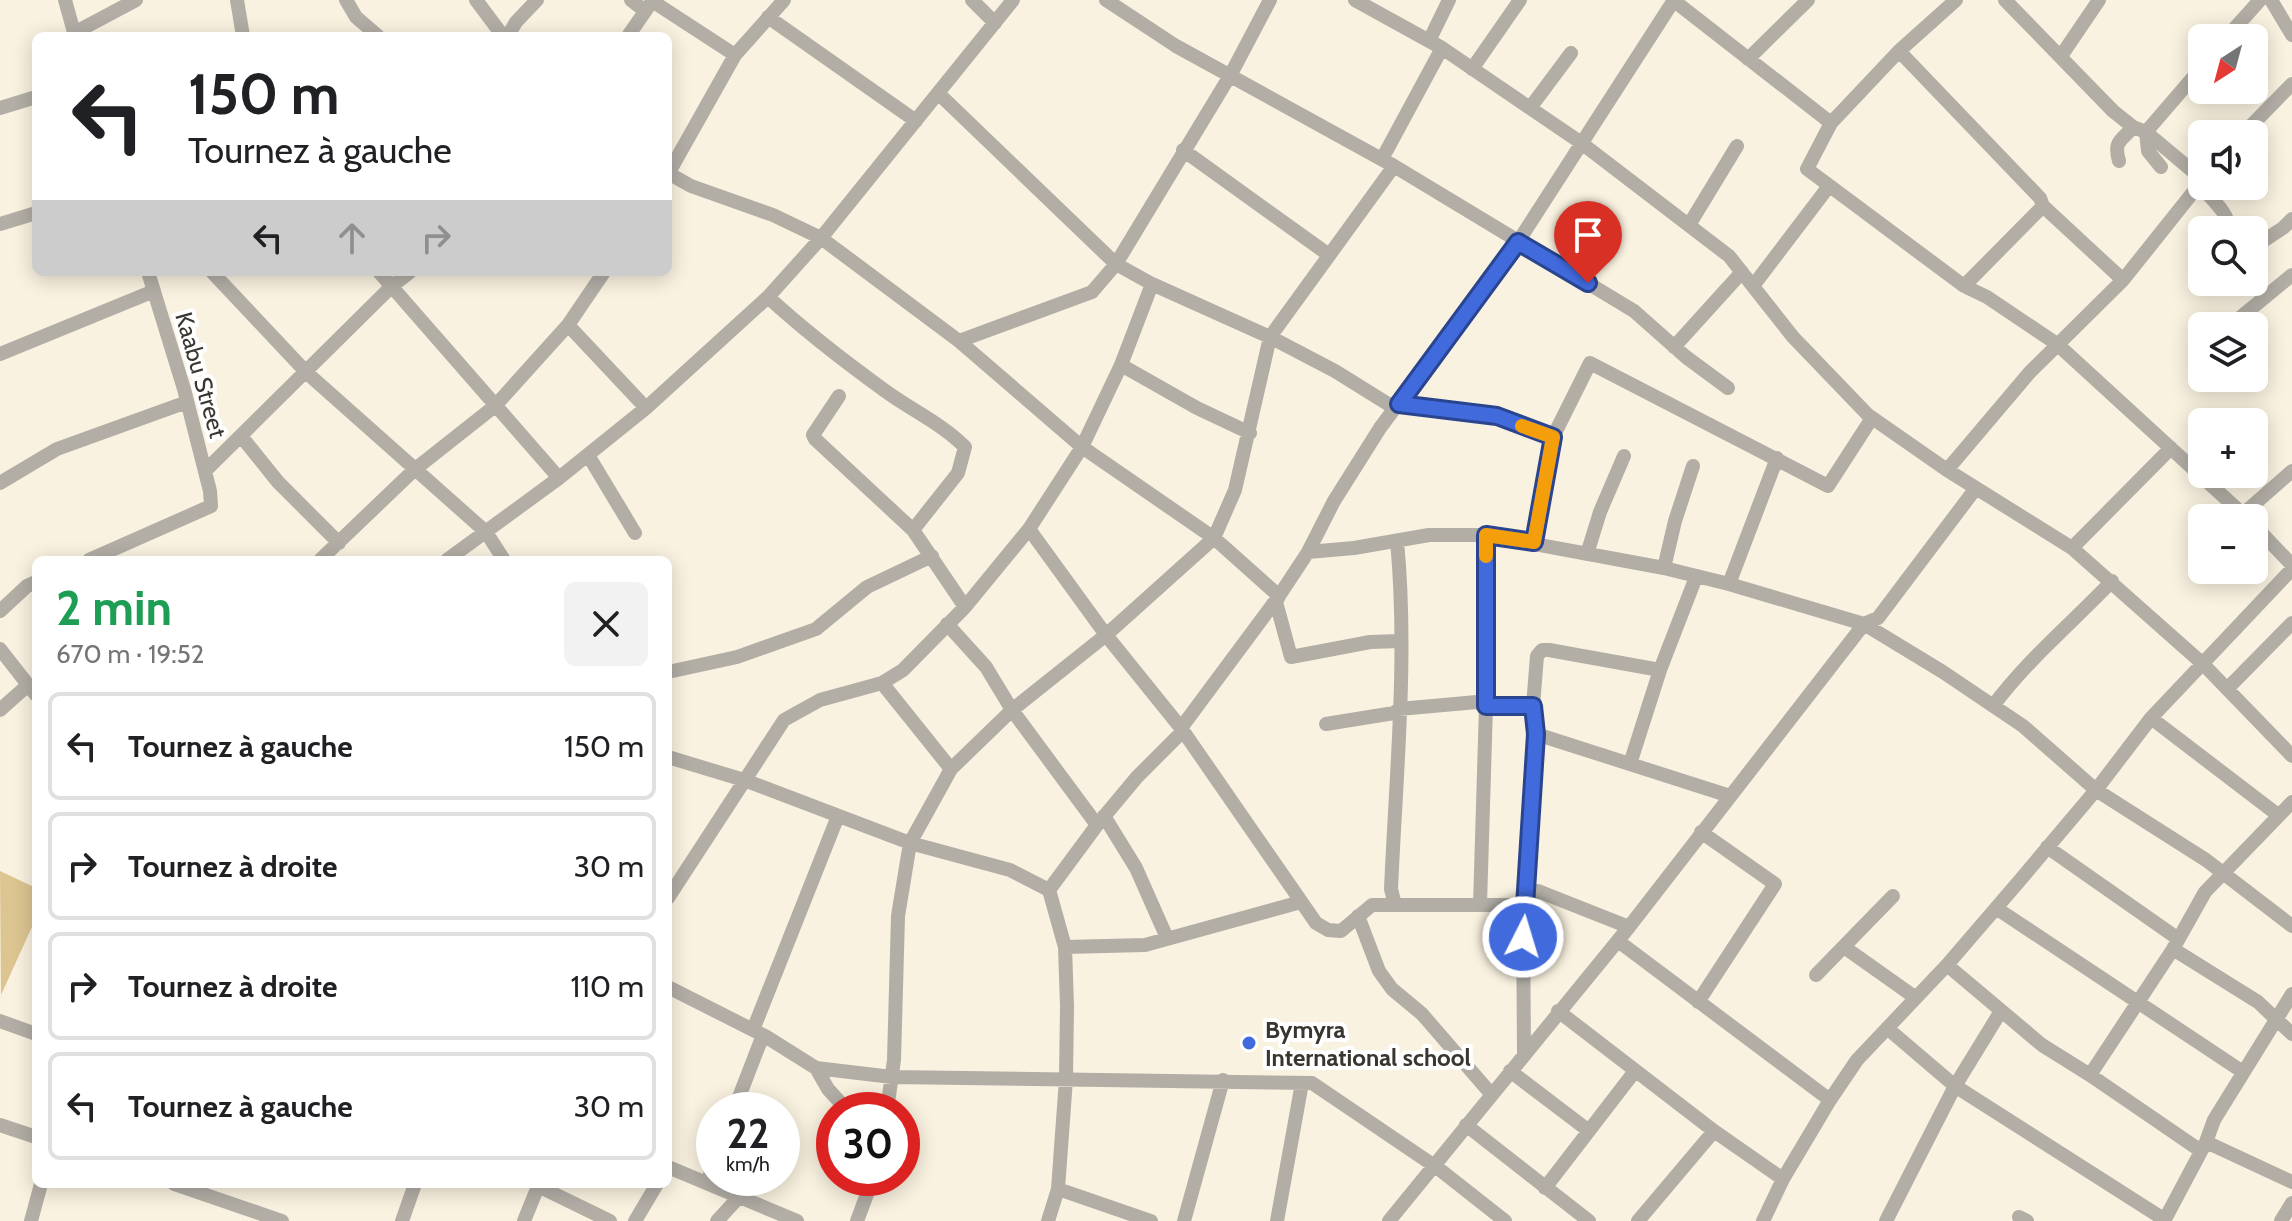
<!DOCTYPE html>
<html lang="fr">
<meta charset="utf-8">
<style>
body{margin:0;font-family:Cabin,sans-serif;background:#f2f2f2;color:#202124;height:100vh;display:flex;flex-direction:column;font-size:30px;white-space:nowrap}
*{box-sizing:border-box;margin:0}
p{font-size:26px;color:#757577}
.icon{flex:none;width:44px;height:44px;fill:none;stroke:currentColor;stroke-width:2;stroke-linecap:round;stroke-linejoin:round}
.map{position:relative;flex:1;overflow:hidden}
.side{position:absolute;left:32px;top:556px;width:640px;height:632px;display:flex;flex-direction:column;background:#fff;border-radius:12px;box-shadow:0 4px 20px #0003}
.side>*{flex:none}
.hud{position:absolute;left:32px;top:32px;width:640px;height:244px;border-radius:12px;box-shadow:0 4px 20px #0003;background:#fff;color:#202124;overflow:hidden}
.needle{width:52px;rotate:216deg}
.tools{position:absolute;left:2188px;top:24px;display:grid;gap:16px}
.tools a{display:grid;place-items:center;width:80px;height:80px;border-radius:12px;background:#fff;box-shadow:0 4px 20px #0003;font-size:40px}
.speed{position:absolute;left:696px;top:1092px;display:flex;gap:16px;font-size:40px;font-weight:700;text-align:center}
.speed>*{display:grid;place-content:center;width:104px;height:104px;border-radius:50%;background:#fff;box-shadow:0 4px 20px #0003;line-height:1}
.speed small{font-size:20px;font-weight:400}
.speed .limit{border:12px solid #d22;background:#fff;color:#111}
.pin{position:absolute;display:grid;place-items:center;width:68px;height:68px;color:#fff;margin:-82px -34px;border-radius:50% 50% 50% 0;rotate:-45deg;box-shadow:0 0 8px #0007}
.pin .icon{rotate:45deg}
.me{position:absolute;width:88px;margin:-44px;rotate:5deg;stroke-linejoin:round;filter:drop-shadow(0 0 6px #0008)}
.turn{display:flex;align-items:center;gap:28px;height:168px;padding:0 24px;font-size:36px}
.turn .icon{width:104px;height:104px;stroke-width:2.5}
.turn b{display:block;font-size:56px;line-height:68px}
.lanes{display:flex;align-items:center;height:76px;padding:0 24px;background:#0003;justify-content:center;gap:40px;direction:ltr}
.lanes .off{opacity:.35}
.round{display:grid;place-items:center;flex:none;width:84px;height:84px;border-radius:12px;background:#f2f2f2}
.head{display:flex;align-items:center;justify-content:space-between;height:136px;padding:0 24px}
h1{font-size:48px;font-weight:700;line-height:60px;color:#1e9e55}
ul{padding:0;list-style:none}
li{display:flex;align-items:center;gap:24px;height:108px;margin:0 16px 12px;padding:0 8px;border:4px solid #e0e0e0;border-radius:12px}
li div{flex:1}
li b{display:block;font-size:30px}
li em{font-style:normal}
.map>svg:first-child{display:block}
.green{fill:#ddc592}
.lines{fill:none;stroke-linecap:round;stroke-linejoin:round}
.minor{stroke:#b2aea6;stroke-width:14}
.route-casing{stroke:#2a458f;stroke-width:20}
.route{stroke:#416adc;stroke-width:14}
.slow{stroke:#f59e0b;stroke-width:14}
.poi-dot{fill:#416adc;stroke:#fff;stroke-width:3}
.labels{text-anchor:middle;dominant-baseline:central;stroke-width:8;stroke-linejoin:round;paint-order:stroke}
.street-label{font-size:24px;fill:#39362f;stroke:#fff}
.poi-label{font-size:24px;font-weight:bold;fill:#39362f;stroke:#fff;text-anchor:start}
</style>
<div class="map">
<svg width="2292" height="1221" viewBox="0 0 2292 1221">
<rect width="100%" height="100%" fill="#faf2e0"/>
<!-- green -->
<path class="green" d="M0 871 36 888V918L1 995Z"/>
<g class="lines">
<!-- minor -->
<path class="minor" d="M65 0 75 36
M237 0 243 36
M346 0 356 17 378 36
M476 0 503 36
M631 0 645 11
M972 0 995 23
M1106 0 1176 46 1394 166 1634 311 1686 357 1728 388
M1355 0 1442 48 1530 108 1580 142 1729 256 1793 337 1868 415 1947 470 2072 548 2203 664 2292 756
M1673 0 1831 123
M1956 0 1899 51 1831 123 1807 169 1964 286 1987 297 2057 344 2247 518
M2005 0 2113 111 2133 127 2146 132 2202 179
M2271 0 2292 35
M652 1 735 55
M768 17 916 121
M74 33 136 0
M508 36 516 22 537 0
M628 36 653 0
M2226 38 2260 0
M1429 41 1449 0
M1899 51 2040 198 2043 206 2123 280
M2061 56 2099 0
M1748 59 1808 0
M1472 69 1520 0
M938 93 1116 264 1152 284 1270 337 1335 371 1388 404 1497 416 1553 437
M0 108 36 97
M1530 108 1571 53
M2243 134 2292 84
M1183 150 1329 255
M1382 159 1442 48
M2119 161C2113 140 2122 141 2133 127
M2161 167 2148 151 2146 132 2202 67
M668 173 691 186 773 215 821 238 959 341 1082 447 1214 538 1235 490 1270 337 1394 166
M668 174 735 55 784 0
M2199 184C2209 197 2230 213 2229 230
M0 224 36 213
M1689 225 1737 146
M2254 247 2283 228 2292 219
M212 272 307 373 486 532 504 560
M379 272 559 478
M1753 286 1829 186
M1964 286 2043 206
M768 297C805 331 844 361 884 390 911 410 941 423 965 447L958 473 913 530
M568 325 646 408
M2230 326 2292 275
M959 341 1092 292 1116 264 1231 74 1270 0
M1674 347 1742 272
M0 354 154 291
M1121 365 1197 408 1250 433
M839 396 813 435 815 439 913 530 965 607
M241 436 278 482 339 543
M588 455 635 533
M1947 470 2030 372 2123 280 2202 181
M205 471 392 286 410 272
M0 483 57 449 187 402
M2243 514 2292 471
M2254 525 2292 565
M1029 529 1106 635 1181 728 1316 923 1328 930 1341 931 1372 905H1519L1538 891 1629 927
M1534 542 1553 437 1590 363 1828 486 1872 418
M2072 548 2171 448
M1308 552 1354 548 1429 535H1486L1664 568 1729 584 1864 624 1943 672 2023 726 2096 790 2206 860 2292 926
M1587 554 1600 512 1624 456
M89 560 211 506 210 491 184 389 148 272
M320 560 414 470 495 406 568 325 604 272
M447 560 559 478 646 408 768 297 821 238 1013 0
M1664 568 1675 521 1693 466
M1729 584 1777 458
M0 611 27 586 36 582
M947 624 986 667 1012 710 1097 825 1049 890
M0 649 36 695
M668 672 737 657 816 629 867 587 932 556
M882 683 951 769
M2227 689 2292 623
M1993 706C2028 659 2072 623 2112 581
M0 710 28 685
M2151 718 2278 815
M1326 724 1394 713 1399 709 1477 702 1486 706H1533
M1536 734 1730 796
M668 757 744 780 910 843 1010 870 1049 890 1065 947 1067 1006 1066 1079 1058 1189 1048 1221
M1630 764 1660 670 1696 577
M1104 816 1136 868 1167 938
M1097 825 1137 777 1180 734 1181 728 1279 596 1308 552 1334 501 1380 428 1518 242 1674 0
M2047 847 2177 938
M668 898 784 720 820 700 882 683 903 670 965 607 1029 529 1082 447 1121 365 1152 284
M1395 905 1391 889C1396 774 1408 656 1397 541
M1480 905 1486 706V535
M1996 908 2243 1072
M1358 916 1379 971 1392 989 1422 1014 1492 1095
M1618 941 1830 1100
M1065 947 1145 945 1301 902
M1844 947 1916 998
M2173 949 2258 1002 2292 1034
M1947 965 2042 1045 2090 1075 2201 1151
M1816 975 1893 896
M668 987 765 1036 816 1068 892 1077 1312 1083 1439 1169 1505 1221
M1698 1002 1775 884 1701 832
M1558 1011 1714 1131 1783 1179
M0 1021 36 1034
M1887 1028 1955 1086 2165 1220
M753 1030 838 816
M1524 1054 1523 909 1526 900 1536 734 1533 706 1537 656 1542 650H1549L1660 670
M816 1068 828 1089 847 1110
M1510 1071 1589 1131
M2090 1075 2173 949 2205 892 2292 802
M734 1110 763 1035
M887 1110 894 1060 898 916 910 843 951 769 1012 710 1106 635 1214 538 1279 596 1276 602 1291 657 1370 642 1400 641
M0 1125 36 1137
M1466 1125 1589 1221
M2206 1142 2292 1182
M668 1167 797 1221
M707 1183 714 1164
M174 1184 282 1221
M538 1186 610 1221
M1545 1188 1635 1071
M1058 1189 1151 1221
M2019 1217 2027 1221
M31 1221 41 1184
M402 1221 415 1184
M524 1221 539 1184
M635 1221 657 1184
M717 1221 739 1197
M857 1221 873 1178
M1184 1221 1223 1080
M1277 1221 1302 1083
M1389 1221 1629 927 1864 624 1878 618 1976 488
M1638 1221 1714 1131
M1763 1221 1783 1179 1830 1100 1857 1060 1947 965 2021 879 2096 790 2151 718 2292 569
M1886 1221 1955 1086 2001 1011
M2164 1221 2206 1142 2214 1120 2292 994
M2281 1221 2292 1203"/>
</g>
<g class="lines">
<defs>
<path id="route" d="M1523 937 1536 734 1533 706H1486V535L1534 542 1553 437 1497 416 1399 404 1518 242 1588 283"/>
</defs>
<!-- route casing -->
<use href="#route" class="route-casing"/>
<!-- route -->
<use href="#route" class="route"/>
<!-- slow -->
<path class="slow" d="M1486 556V535L1534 542 1553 437 1522 426"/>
</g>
<!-- markers -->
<circle class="poi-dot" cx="1249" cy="1043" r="8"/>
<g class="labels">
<!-- street labels -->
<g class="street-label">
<text transform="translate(201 375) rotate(74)">Kaabu Street</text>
</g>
<!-- poi labels -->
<g class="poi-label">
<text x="1265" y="1029">Bymyra<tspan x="1265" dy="28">International school</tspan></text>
</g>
</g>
</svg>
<div class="tools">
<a><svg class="needle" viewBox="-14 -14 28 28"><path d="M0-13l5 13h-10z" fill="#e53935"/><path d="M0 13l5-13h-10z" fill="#757577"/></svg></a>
<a><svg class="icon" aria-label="sound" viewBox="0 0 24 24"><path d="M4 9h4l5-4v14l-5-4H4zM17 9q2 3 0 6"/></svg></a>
<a><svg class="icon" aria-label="search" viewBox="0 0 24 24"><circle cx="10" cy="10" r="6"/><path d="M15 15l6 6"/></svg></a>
<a><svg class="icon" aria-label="layers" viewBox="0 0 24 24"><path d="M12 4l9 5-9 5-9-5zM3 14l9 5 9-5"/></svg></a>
<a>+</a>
<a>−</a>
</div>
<div class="speed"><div>22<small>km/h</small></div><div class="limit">30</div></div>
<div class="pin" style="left:1588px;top:283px;background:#d93025"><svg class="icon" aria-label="arrive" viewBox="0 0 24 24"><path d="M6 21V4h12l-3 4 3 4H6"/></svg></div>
<svg class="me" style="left:1523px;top:937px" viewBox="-20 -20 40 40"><circle r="17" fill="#416adc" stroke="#fff" stroke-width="3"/><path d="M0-11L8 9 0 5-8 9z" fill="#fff"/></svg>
<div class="hud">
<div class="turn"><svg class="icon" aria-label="left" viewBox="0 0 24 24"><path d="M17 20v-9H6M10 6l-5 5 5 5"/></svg><div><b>150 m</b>Tournez à gauche</div></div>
<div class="lanes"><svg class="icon" aria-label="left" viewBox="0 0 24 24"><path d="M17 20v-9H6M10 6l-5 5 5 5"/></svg><svg class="icon off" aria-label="ahead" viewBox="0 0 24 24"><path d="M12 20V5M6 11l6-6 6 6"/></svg><svg class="icon off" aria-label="right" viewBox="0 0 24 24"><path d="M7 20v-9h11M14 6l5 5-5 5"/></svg></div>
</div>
<section class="side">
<div class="head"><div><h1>2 min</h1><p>670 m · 19:52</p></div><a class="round"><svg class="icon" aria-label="close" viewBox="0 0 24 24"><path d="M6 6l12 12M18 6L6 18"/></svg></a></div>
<ul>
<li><svg class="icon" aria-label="left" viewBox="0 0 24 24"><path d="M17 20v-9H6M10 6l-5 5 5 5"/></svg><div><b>Tournez à gauche</b></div><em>150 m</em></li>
<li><svg class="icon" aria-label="right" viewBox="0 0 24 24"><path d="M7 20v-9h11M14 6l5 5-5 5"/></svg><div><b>Tournez à droite</b></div><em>30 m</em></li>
<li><svg class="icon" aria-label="right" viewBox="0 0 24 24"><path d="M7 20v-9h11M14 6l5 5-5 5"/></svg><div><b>Tournez à droite</b></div><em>110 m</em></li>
<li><svg class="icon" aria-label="left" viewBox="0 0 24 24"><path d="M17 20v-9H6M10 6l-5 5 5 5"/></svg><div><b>Tournez à gauche</b></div><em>30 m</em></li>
</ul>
</section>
</div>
